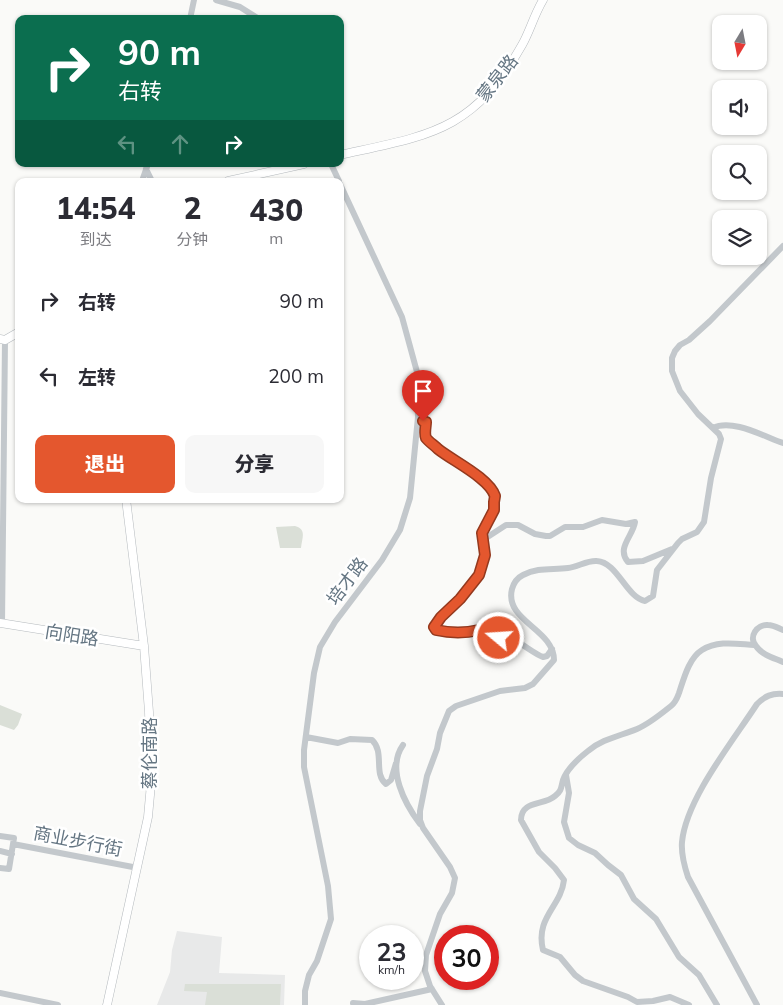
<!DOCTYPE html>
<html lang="zh">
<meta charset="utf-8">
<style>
body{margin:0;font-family:Mulish,"Noto Sans SC",sans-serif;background:#f7f7f7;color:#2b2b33;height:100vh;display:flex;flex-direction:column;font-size:19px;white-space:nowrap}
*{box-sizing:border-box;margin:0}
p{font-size:16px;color:#7c7c81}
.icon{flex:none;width:28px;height:28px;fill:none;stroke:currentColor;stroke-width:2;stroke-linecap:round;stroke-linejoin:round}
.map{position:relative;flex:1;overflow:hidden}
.panel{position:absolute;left:15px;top:178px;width:329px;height:325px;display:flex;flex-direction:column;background:#fff;border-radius:10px;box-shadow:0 1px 4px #0004}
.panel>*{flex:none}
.banner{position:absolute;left:15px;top:15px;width:329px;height:152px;border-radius:10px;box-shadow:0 1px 4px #0004;background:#0b6e4f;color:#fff;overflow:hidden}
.needle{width:32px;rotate:190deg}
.controls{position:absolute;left:712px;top:15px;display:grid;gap:10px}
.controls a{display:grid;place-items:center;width:55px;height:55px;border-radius:10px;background:#fff;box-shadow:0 1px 4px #0004;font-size:25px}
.speed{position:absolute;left:359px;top:925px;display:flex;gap:10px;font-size:25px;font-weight:700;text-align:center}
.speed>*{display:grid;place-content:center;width:65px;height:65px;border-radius:50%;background:#fff;box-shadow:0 1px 4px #0004;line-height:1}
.speed small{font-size:12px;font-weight:400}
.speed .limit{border:8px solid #d22;background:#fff;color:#111}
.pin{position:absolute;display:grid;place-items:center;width:42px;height:42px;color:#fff;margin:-51px -21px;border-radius:50% 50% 50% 0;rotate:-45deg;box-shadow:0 0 5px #0007}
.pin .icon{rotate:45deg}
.me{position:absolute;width:55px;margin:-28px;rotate:288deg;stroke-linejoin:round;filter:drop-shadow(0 0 4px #0008)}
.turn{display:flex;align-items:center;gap:18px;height:105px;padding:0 20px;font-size:22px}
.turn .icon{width:65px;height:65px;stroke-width:2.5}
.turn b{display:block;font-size:35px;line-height:42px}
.lanes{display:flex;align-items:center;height:48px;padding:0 20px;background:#0003;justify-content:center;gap:25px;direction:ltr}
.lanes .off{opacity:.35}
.eta{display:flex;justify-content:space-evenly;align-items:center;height:85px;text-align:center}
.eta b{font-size:30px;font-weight:800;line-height:35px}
.button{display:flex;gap:10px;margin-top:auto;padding:10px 20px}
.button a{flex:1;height:58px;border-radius:10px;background:#e4572e;color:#fff;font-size:20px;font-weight:800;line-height:58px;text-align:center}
.button a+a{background:#f7f7f7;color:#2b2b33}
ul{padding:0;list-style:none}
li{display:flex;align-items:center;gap:15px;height:75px;padding:0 20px}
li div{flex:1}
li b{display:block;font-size:19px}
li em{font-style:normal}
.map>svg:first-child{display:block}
.built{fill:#e8e9e9}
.green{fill:#dadfd7}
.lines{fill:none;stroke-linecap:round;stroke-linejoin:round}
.major-casing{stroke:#b5babe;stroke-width:9}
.minor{stroke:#c3c8cc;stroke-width:6}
.major{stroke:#fff;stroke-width:8}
.route-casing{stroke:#94391e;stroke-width:12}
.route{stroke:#e4572e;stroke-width:9}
.labels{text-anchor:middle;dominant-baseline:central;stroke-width:5;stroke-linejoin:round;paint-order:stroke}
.street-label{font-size:18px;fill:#657683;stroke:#fff}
</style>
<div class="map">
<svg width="783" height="1005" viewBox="0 0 783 1005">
<rect width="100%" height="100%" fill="#fafaf8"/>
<!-- built -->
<path class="built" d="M177 931 222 937 219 973 285 975 284 1005H157L170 972 172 950Z"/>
<!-- green -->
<path class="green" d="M295 526C307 529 302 538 301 548H280L276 527Z
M0 705 22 714 18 725 14 730 0 725Z
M185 984H281L280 1005H205L207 992 184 991Z"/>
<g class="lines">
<defs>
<path id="major" d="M340 155C430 135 473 132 522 45 530 31 534 15 543 0
M228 181 304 164
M0 339 5 340 19 332
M0 623 144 646
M107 1005 148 817 151 784 149 712 144 646 126 499"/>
</defs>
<!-- major casing -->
<use href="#major" class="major-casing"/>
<!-- minor -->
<path class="minor" d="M216 0 240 7 259 19
M190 19 194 0
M331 164 339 181
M146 169 152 181
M142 181 148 164
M418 420 426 422 425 434 428 441 454 461 481 478 495 494 494 510 482 533 484 541
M713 428C732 418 765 437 783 443
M2 624 5 340
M783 630C778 628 774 625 768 625 757 624 748 637 756 646 762 655 774 658 783 662
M552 649 547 656 543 657C528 651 512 632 495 639L479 630 467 633 436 630 434 627 436 623C457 597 490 579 484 541L486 538 506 525H518L535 534 546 536H550L565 527H583L602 520 626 524 635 522C633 536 616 548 628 562L643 561 672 549
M306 737 338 743 350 739 372 740C385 752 373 774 386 784L391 780 396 763
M403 745C386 769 405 804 420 824
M566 775 569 793 564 822 569 838 578 845 595 853 608 865 621 875 634 899 656 919 679 957 699 975 717 1005
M0 836 14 838 13 844 138 868
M0 851 12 854
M0 868 9 869 13 844
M0 993 58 1005
M353 1003 365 1004 432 989
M305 1005V991L309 975 317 961 331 919 328 886 304 767V750L314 673 320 647 335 622 382 560 400 530 410 498 418 417 417 372 402 317 340 184
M442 1005 430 986 425 971 426 955 440 914 452 893 455 878 450 867 423 828 420 820V811L427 776 437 749 440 733 449 711 456 706 500 691 525 688 533 684 554 660C554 629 504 621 512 589 514 582 517 578 523 575 538 567 552 570 568 568 578 567 587 560 597 561 617 562 627 598 645 601L653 596 657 570 678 543 682 539 697 532 704 522 711 478 721 439 719 434 698 414 680 391 672 371V358L675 351 680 345 689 340 710 321 783 246
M689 1005 670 997 653 1001 637 1002 628 997 583 981 575 975 560 957 543 950C535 917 561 907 564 880L555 868 539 852 521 820C521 800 544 806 555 796 562 791 561 787 563 780 567 769 579 758 588 751 602 739 620 736 637 729 649 724 661 714 671 706 676 702 677 698 679 693 684 678 689 658 702 650 718 640 737 644 754 645
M757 1005 688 877C684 865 681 854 682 842 686 799 733 741 757 704 765 696 772 693 783 694"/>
<!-- major -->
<use href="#major" class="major"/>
</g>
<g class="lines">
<defs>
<path id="route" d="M423 421 426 422C426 427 424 433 426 438 429 442 434 445 438 449 453 461 489 478 495 496L494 502V510L482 533 485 555 479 575 460 599 441 617 434 627 436 630C450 633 466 633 479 630L496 639 499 638"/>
</defs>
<!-- route casing -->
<use href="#route" class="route-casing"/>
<!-- route -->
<use href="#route" class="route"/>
</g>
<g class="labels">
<!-- street labels -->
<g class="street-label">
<text transform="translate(497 78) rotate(-52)">蒙泉路</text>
<text transform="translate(347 581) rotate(-53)">培才路</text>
<text transform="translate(72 635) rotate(9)">向阳路</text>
<text transform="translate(149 753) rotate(-90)">蔡伦南路</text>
<text transform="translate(78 841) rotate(11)">商业步行街</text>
</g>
</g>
</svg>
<div class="controls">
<a><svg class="needle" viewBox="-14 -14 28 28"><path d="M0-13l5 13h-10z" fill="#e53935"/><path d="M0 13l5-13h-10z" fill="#7c7c81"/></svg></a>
<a><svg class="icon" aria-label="sound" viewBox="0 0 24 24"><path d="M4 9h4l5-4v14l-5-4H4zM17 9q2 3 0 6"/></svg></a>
<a><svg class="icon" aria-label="search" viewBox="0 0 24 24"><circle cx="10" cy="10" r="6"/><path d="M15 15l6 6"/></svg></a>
<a><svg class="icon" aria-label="layers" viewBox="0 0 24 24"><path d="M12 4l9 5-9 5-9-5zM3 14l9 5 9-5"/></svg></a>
</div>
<div class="speed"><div>23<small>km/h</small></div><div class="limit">30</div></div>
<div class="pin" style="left:423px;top:421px;background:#d93025"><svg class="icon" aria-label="arrive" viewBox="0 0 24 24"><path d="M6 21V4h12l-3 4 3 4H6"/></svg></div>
<svg class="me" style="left:499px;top:638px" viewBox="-20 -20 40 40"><circle r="17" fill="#e4572e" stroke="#fff" stroke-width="3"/><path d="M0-11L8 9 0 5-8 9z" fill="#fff"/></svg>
<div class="banner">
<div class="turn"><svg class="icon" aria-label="right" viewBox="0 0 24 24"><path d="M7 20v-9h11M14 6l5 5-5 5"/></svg><div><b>90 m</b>右转</div></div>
<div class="lanes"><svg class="icon off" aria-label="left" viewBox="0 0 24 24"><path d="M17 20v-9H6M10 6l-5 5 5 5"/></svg><svg class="icon off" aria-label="ahead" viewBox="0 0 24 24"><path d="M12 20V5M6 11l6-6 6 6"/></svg><svg class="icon" aria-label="right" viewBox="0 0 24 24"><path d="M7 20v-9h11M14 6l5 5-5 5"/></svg></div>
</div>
<section class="panel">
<div class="eta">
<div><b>14:54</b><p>到达</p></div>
<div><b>2</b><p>分钟</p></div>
<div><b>430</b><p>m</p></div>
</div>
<ul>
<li><svg class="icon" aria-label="right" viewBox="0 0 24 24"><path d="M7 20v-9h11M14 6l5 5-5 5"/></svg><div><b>右转</b></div><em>90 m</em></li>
<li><svg class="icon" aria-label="left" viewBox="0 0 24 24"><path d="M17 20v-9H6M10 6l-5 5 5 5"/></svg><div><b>左转</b></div><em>200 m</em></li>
</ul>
<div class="button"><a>退出</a><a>分享</a></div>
</section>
</div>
